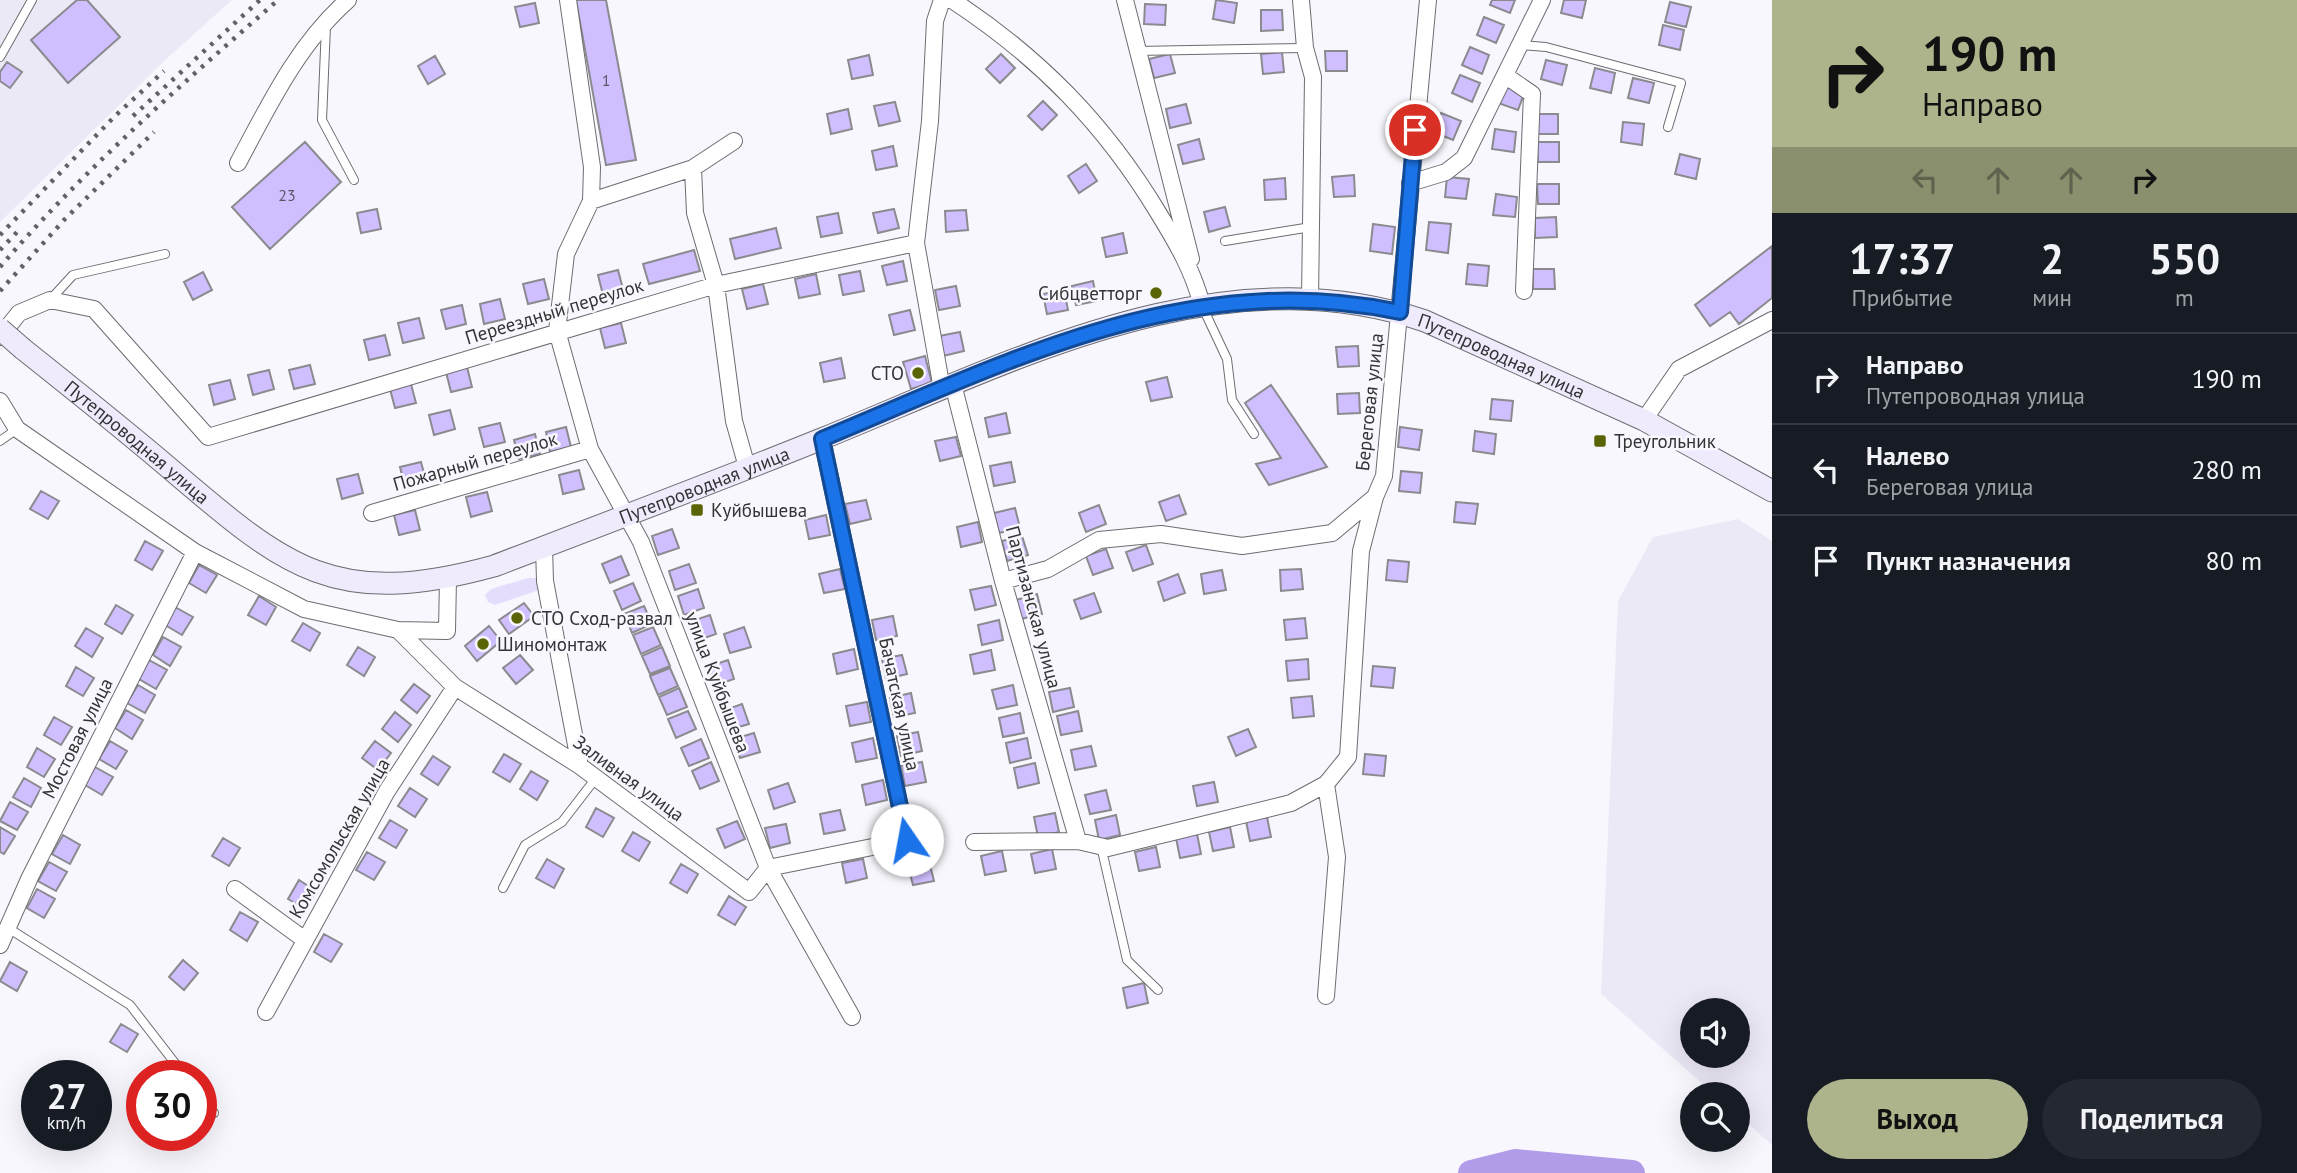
<!DOCTYPE html>
<html lang="ru">
<meta charset="utf-8">
<style>
body{margin:0;font-family:"PT Sans",sans-serif;background:#242831;color:#f1f3f6;height:100vh;display:flex;flex-direction:column;font-size:26px;white-space:nowrap}
*{box-sizing:border-box;margin:0}
p{font-size:23px;color:#9ea1a6}
.icon{flex:none;width:38px;height:38px;fill:none;stroke:currentColor;stroke-width:2;stroke-linecap:round;stroke-linejoin:round}
.map{position:relative;flex:1;overflow:hidden}
.sheet{display:flex;flex-direction:column;background:#171b24;width:525px}
.sheet>*{flex:none}
.banner{background:#adb38a;color:#111;overflow:hidden}
.tools{position:absolute;left:1680px;top:998px;display:grid;gap:14px}
.tools a{display:grid;place-items:center;width:70px;height:70px;border-radius:50%;background:#171b24;box-shadow:0 7px 28px #0002;font-size:35px}
.speed{position:absolute;left:21px;top:1060px;display:flex;gap:14px;font-size:35px;font-weight:700;text-align:center}
.speed>*{display:grid;place-content:center;width:91px;height:91px;border-radius:50%;background:#171b24;box-shadow:0 7px 28px #0002;line-height:1}
.speed small{font-size:18px;font-weight:400}
.speed .limit{border:10px solid #d22;background:#fff;color:#111}
.pin{position:absolute;display:grid;place-items:center;width:60px;height:60px;color:#fff;margin:-30px;border:4px solid #fff;border-radius:50%;box-shadow:0 2px 7px #0007}
.me{position:absolute;width:77px;margin:-38px;rotate:348deg;stroke-linejoin:round;filter:drop-shadow(0 0 5px #0008)}
.turn{display:flex;align-items:center;gap:24px;height:147px;padding:0 35px;font-size:32px}
.turn .icon{width:91px;height:91px;stroke-width:2.5}
.turn b{display:block;font-size:49px;line-height:60px}
.lanes{display:flex;align-items:center;height:66px;padding:0 35px;background:#0003;justify-content:center;gap:35px;direction:ltr}
.lanes .off{opacity:.35}
.eta{display:flex;justify-content:space-evenly;align-items:center;height:119px;text-align:center}
.eta b{font-size:42px;font-weight:700;line-height:49px}
.cta{display:flex;gap:14px;margin-top:auto;padding:14px 35px}
.cta a{flex:1;height:80px;border-radius:42px;background:#adb38a;color:#111;font-size:28px;font-weight:700;line-height:80px;text-align:center}
.cta a+a{background:#242831;color:#f1f3f6}
ul{padding:0;list-style:none}
li{display:flex;align-items:center;gap:21px;height:91px;padding:0 35px;border-top:2px solid #363941}
li div{flex:1}
li b{display:block;font-size:26px}
li em{font-style:normal}
main{display:flex;flex:1;min-height:0}
.map>svg:first-child{display:block}
.built{fill:#ece9f6;fill-rule:evenodd}
.green{fill:#e4ddfc}
.lines{fill:none;stroke-linecap:round;stroke-linejoin:round}
.river{stroke:#b19ce9;stroke-width:26}
.building{fill:#d0bffe;stroke:#8b8a8f;stroke-width:2}
.lane-casing{stroke:#6d6c70;stroke-width:10}
.street-casing{stroke:#6d6c70;stroke-width:18}
.secondary-casing{stroke:#6d6c70;stroke-width:23}
.lane{stroke:#fff;stroke-width:8}
.street{stroke:#fff;stroke-width:16}
.secondary{stroke:#efebfc;stroke-width:21}
.rail{stroke:#626164;stroke-width:4.5;stroke-dasharray:3.5 7;stroke-linecap:butt}
.secondary-bridge-casing{stroke:#6d6c70;stroke-width:23;stroke-linecap:butt}
.secondary-bridge{stroke:#efebfc;stroke-width:21}
.route-casing{stroke:#114b97;stroke-width:18}
.route{stroke:#1a73e8;stroke-width:12}
.poi-dot{fill:#5a6405;stroke:#f8f7fd;stroke-width:2.5}
.labels{text-anchor:middle;dominant-baseline:central;stroke-width:5;stroke-linejoin:round;paint-order:stroke}
.number-label{font-size:16px;fill:#5b5667}
.poi-label{font-size:19px;fill:#343335;stroke:#f8f7fd;text-anchor:start}
.street-label{font-size:19px;fill:#343335;stroke:#f8f7fd}
</style>
<main>
<div class="map">
<svg width="1772" height="1173" viewBox="0 0 1772 1173">
<rect width="100%" height="100%" fill="#f8f7fd"/>
<!-- built -->
<path class="built" d="M0 0H232L163 62 0 222Z
M1738 519 1772 541V1145L1738 1115V1094H1714L1601 994 1618 601 1653 537ZM1692 1010H1738V1055H1692Z"/>
<!-- green -->
<path class="green" d="M528 578H536L542 584 539 590 495 605 488 602 485 595 491 589Z"/>
<g class="lines">
<!-- river -->
<path class="river" d="M1471 1173 1515 1162 1632 1173"/>
</g>
<!-- building -->
<path class="building" d="M77 0H87L120 37 68 83 31 40Z
M576 0H606L636 160 606 165Z
M1216 0 1237 3 1234 23 1213 19Z
M1492 0H1515L1510 13 1490 5Z
M1564 0H1586L1582 18 1561 13Z
M1670 2 1691 7 1686 27 1665 22Z
M535 3 539 23 520 27 515 7Z
M1145 4 1166 5 1165 25 1144 24Z
M1261 10H1282L1283 30 1261 31Z
M1484 17 1504 25 1496 43 1477 35Z
M1663 25 1684 30 1680 50 1659 45Z
M1470 47 1489 55 1482 74 1462 65Z
M1325 51H1347V71H1326Z
M1282 52 1284 72 1263 74 1261 54Z
M1001 54 1015 68 1000 83 986 69Z
M1170 54 1175 73 1154 78 1149 59Z
M869 55 873 75 852 79 848 60Z
M435 56 445 74 428 84 418 66Z
M1546 60 1567 65 1562 85 1541 79Z
M7 62 22 72 10 88 0 81V72Z
M1595 68 1615 73 1611 93 1590 88Z
M1460 75 1480 83 1472 102 1452 93Z
M1633 78 1654 83 1649 103 1628 98Z
M1505 84 1525 91 1518 110 1498 103Z
M1043 101 1057 115 1042 130 1028 116Z
M895 102 900 121 879 126 874 106Z
M1186 104 1191 123 1170 128 1166 109Z
M848 109 852 129 831 134 827 114Z
M1441 113 1461 121 1453 140 1433 132Z
M1536 114H1558V134H1537Z
M1623 122 1644 124 1642 145 1621 142Z
M1495 129 1516 132 1514 152 1492 149Z
M1199 139 1204 159 1183 164 1178 145Z
M305 142 341 182 270 249 232 207Z
M1537 142H1559V162H1538Z
M893 146 897 166 876 170 872 151Z
M1680 154 1700 159 1696 179 1675 174Z
M1086 164 1097 181 1079 193 1068 176Z
M1354 175 1355 196 1334 197 1332 177Z
M1447 177 1469 179 1466 199 1445 197Z
M1285 178 1286 199 1265 200 1264 180Z
M1537 184H1559V204H1538Z
M1496 194 1517 197 1515 217 1493 215Z
M1225 207 1230 226 1209 232 1204 212Z
M377 209 381 229 361 233 357 213Z
M894 209 899 228 878 233 873 213Z
M966 210 968 230 946 232 945 211Z
M838 213 842 233 821 237 817 217Z
M1556 217 1557 237 1535 238V218Z
M1429 222 1451 224 1448 253 1426 250Z
M1373 224 1395 227 1392 254 1370 251Z
M776 228 781 248 735 259 730 239Z
M1123 233 1127 253 1106 257 1102 238Z
M1772 246V298L1739 324 1730 312 1710 326 1695 305Z
M694 250 700 271 649 284 643 264Z
M903 261 907 281 887 285 882 266Z
M1468 264 1489 266 1487 286 1466 284Z
M1533 269H1554L1555 289H1533Z
M618 270 623 289 603 295 598 275Z
M860 271 864 291 843 295 839 275Z
M203 272 212 290 193 300 184 282Z
M816 274 820 294 799 298 795 279Z
M544 279 549 299 528 304 523 284Z
M1093 281 1097 301 1076 305 1072 286Z
M763 284 768 304 747 309 742 289Z
M956 286 960 306 939 310 935 290Z
M1064 290 1068 310 1047 314 1043 294Z
M500 299 505 319 484 324 480 304Z
M462 305 466 324 446 329 441 310Z
M910 310 915 330 894 335 889 315Z
M419 318 424 338 403 343 398 323Z
M621 323 626 343 605 348 600 328Z
M960 332 964 351 943 356 939 336Z
M385 335 390 355 369 360 364 340Z
M1358 346 1359 366 1338 367 1336 347Z
M925 356 932 383 911 389 903 362Z
M841 358 845 378 824 382 820 363Z
M310 365 315 384 294 389 289 370Z
M467 367 472 387 451 392 446 372Z
M269 370 274 389 253 395 248 375Z
M1167 377 1172 397 1151 401 1146 382Z
M230 380 235 399 214 405 209 385Z
M411 384 416 403 395 408 390 389Z
M1271 385 1327 467 1269 485 1256 464 1281 458 1245 403Z
M1359 393 1360 413 1338 414 1337 394Z
M1492 399 1513 401 1511 421 1490 419Z
M450 410 455 429 434 435 429 415Z
M1006 413 1010 433 989 437 985 418Z
M500 423 505 442 484 447 479 428Z
M566 427 571 447 550 452 546 432Z
M1400 427 1422 430 1419 450 1398 447Z
M1475 431 1496 434 1494 454 1473 451Z
M535 434 540 454 519 459 514 440Z
M956 437 961 456 940 461 935 441Z
M421 462 426 481 405 487 400 467Z
M1011 462 1015 482 994 486 990 466Z
M579 470 584 489 563 494 559 475Z
M1401 471 1422 473 1420 493 1399 491Z
M358 474 363 493 342 499 337 479Z
M41 491 59 501 48 519 30 509Z
M487 492 492 511 471 517 466 497Z
M1179 495 1186 514 1166 521 1159 502Z
M866 500 871 519 850 524 845 504Z
M1456 502 1478 504 1475 524 1454 522Z
M1099 505 1106 524 1086 532 1079 513Z
M1015 508 1020 528 999 533 994 513Z
M415 510 420 530 399 535 394 515Z
M826 515 830 535 809 539 805 520Z
M978 522 982 542 961 547 957 527Z
M672 529 679 548 658 555 652 536Z
M1022 536 1028 555 1007 561 1002 541Z
M145 541 163 551 152 570 135 560Z
M1146 545 1153 564 1133 571 1126 552Z
M1106 549 1113 568 1093 575 1086 556Z
M621 556 629 575 610 583 602 564Z
M1388 560 1409 562 1407 582 1386 580Z
M689 564 696 583 675 590 669 571Z
M199 565 217 575 206 593 189 583Z
M840 569 845 589 824 593 819 574Z
M1301 569 1303 589 1281 591 1280 570Z
M1222 570 1226 590 1204 594 1201 574Z
M1178 574 1185 593 1164 601 1158 582Z
M633 583 641 601 622 610 614 591Z
M991 586 996 605 975 610 970 590Z
M698 589 704 608 684 615 678 596Z
M1094 593 1101 612 1081 619 1074 600Z
M1037 594 1042 614 1021 619 1016 600Z
M259 596 276 607 266 625 248 615Z
M524 603 534 616 509 634 499 620Z
M116 605 133 615 122 634 105 624Z
M644 606 652 624 632 633 624 614Z
M175 607 193 617 182 635 165 625Z
M710 615 716 634 696 641 689 622Z
M893 616 897 636 876 640 872 620Z
M1305 618 1307 638 1286 640 1284 620Z
M999 620 1003 640 982 645 978 625Z
M303 623 320 633 310 651 292 641Z
M489 626 501 641 477 661 465 646Z
M653 627 661 645 641 654 633 635Z
M744 627 751 647 730 653 724 634Z
M86 628 103 638 92 657 75 646Z
M163 637 181 647 170 666 153 655Z
M358 647 375 657 364 676 347 665Z
M662 647 670 666 650 674 642 656Z
M854 649 858 669 837 674 833 654Z
M991 650 995 670 974 674 970 655Z
M520 655 533 670 516 684 503 668Z
M902 655 907 674 886 679 882 659Z
M1308 659 1309 679 1288 681 1286 661Z
M149 660 167 670 156 689 139 679Z
M728 660 734 679 714 686 707 667Z
M1373 666 1395 668 1393 688 1371 686Z
M76 667 94 678 83 696 66 686Z
M670 668 678 686 658 695 650 676Z
M414 684 430 696 417 713 401 700Z
M138 685 155 695 145 713 127 703Z
M1013 685 1017 705 997 709 992 690Z
M679 688 687 707 667 715 659 697Z
M1070 688 1074 707 1053 712 1049 692Z
M911 693 915 713 894 717 890 698Z
M1312 696 1314 716 1293 718 1291 698Z
M867 702 871 722 850 726 846 706Z
M742 704 749 724 728 730 722 711Z
M126 710 143 720 132 739 115 728Z
M688 711 696 729 676 738 668 719Z
M1078 711 1082 731 1061 735 1057 716Z
M395 712 411 725 398 742 382 729Z
M1020 713 1024 733 1003 737 999 718Z
M54 717 72 727 61 745 44 735Z
M1248 729 1256 747 1236 756 1228 737Z
M918 732 922 751 901 756 897 736Z
M754 733 760 752 740 758 734 739Z
M873 738 877 758 856 762 852 743Z
M1027 738 1031 758 1010 763 1006 743Z
M701 739 709 758 689 766 681 748Z
M110 741 127 751 116 769 99 759Z
M375 741 391 753 378 770 362 758Z
M1091 746 1096 766 1075 770 1071 750Z
M37 748 55 759 44 777 27 767Z
M504 754 521 764 510 782 493 772Z
M1365 754 1386 756 1384 776 1363 774Z
M433 756 450 767 438 785 421 774Z
M711 762 719 781 700 789 692 771Z
M922 762 926 782 905 786 901 766Z
M1035 763 1039 783 1018 788 1014 768Z
M95 767 113 777 102 795 85 785Z
M531 771 548 781 537 800 520 789Z
M24 778 41 788 31 807 13 797Z
M883 780 887 800 866 805 862 785Z
M1214 782 1218 802 1197 806 1193 786Z
M788 783 795 802 774 809 768 790Z
M410 788 427 799 415 817 398 806Z
M1106 790 1111 810 1090 814 1085 795Z
M10 802 28 812 17 830 0 821Z
M596 808 614 818 603 837 586 827Z
M840 810 845 830 824 834 820 814Z
M1055 813 1059 832 1038 837 1034 817Z
M1116 815 1120 835 1099 840 1095 820Z
M1267 817 1271 837 1250 841 1246 821Z
M390 820 407 830 396 848 379 838Z
M737 821 745 839 725 848 717 829Z
M935 821 939 841 918 845 914 826Z
M786 824 790 843 770 848 765 828Z
M0 827 15 836 4 854 0 852Z
M1230 827 1234 847 1213 851 1209 832Z
M633 832 650 842 639 861 622 851Z
M1197 834 1201 854 1180 858 1176 838Z
M63 835 80 845 70 864 52 854Z
M223 838 240 848 229 866 212 856Z
M1156 847 1160 867 1139 871 1135 852Z
M1052 849 1056 869 1035 873 1031 854Z
M1002 851 1006 871 985 875 981 856Z
M367 852 385 862 374 880 356 870Z
M547 859 564 869 554 888 536 878Z
M863 859 867 878 846 883 842 863Z
M929 861 934 881 913 885 908 866Z
M49 862 67 872 56 891 38 881Z
M681 864 698 874 687 893 670 883Z
M299 880 316 891 305 909 288 899Z
M37 889 55 899 44 918 27 908Z
M729 896 746 907 735 925 718 915Z
M240 912 258 922 247 941 230 930Z
M324 934 342 944 331 962 314 952Z
M183 960 198 973 184 990 169 977Z
M10 962 27 972 17 991 0 981Z
M1144 983 1148 1003 1127 1008 1123 988Z
M121 1024 138 1034 127 1052 110 1042Z"/>
<g class="lines">
<defs>
<path id="lane" d="M326 26 322 120 354 180
M1522 45 1546 47 1681 83 1668 127
M1136 51 1305 48
M0 57 32 0
M1225 241 1311 227
M50 300 73 275 165 254
M1203 308 1227 359 1232 400 1254 434
M0 441 17 429
M1101 846 1127 960 1158 990
M503 888 525 845 562 822 596 778
M8 928 130 1005 185 1076
M201 1097 214 1113"/>
<path id="street" d="M568 0 592 167 591 201 566 254 557 331 590 449 641 542 768 868 852 1017
M952 0C1039 57 1105 124 1159 214 1178 245 1192 269 1202 305
M1125 0 1191 259
M1301 0 1305 48 1313 77 1310 299
M1506 76 1532 94 1524 291
M238 163C269 105 298 44 348 0
M693 168 695 213 716 285 734 421 747 467
M1410 183 1446 172 1464 158 1542 0
M591 201 693 168 734 141
M0 337 19 313 50 300 94 309 208 437 716 285 916 243
M953 384 1003 581 1078 841
M942 389 916 243 930 121 935 21 942 0
M0 401 17 429 195 552 304 609 398 630 455 687 580 766 749 892 768 868
M1644 420 1679 369 1772 320
M372 513 590 449
M544 547 545 581 580 766
M1003 581 1048 569 1099 540 1161 534 1242 546 1332 533 1375 497
M398 630 447 631 448 578
M974 842 1078 841 1108 848 1291 803 1326 784 1348 757 1361 551 1375 497 1384 476 1428 0
M768 868 907 840 822 439
M235 889 305 940
M0 945 30 877 195 552
M1326 996 1337 857 1326 784
M266 1012 387 791 455 687"/>
<g id="secondary">
<path id="s1" d="M23 349C72 388 121 427 168 467 286 568 334 610 494 566 604 524 715 482 824 438 1012 362 1218 251 1425 321L1644 420 1772 491"/>
</g>
</defs>
<!-- lane casing -->
<use href="#lane" class="lane-casing"/>
<!-- street casing -->
<use href="#street" class="street-casing"/>
<!-- secondary casing -->
<use href="#secondary" class="secondary-casing"/>
<!-- lane -->
<use href="#lane" class="lane"/>
<!-- street -->
<use href="#street" class="street"/>
<!-- secondary -->
<use href="#secondary" class="secondary"/>
<!-- rail -->
<path class="rail" d="M133 116 260 0
M0 235 115 116 164 71
M0 250 19 230
M0 267C84 169 181 85 278 0
M0 291 65 219 154 132"/>
<defs>
<path id="secondary-bridge" d="M0 329 23 349"/>
</defs>
<!-- secondary-bridge casing -->
<use href="#secondary-bridge" class="secondary-bridge-casing"/>
<!-- secondary-bridge -->
<use href="#secondary-bridge" class="secondary-bridge"/>
</g>
<g class="lines">
<defs>
<path id="route" d="M907 840 822 439C1012 360 1189 268 1400 312L1415 130"/>
</defs>
<!-- route casing -->
<use href="#route" class="route-casing"/>
<!-- route -->
<use href="#route" class="route"/>
</g>
<!-- markers -->
<g class="poi-dot">
<circle cx="1156" cy="293" r="7"/>
<circle cx="918" cy="373" r="7"/>
<rect x="1593" y="434" width="14" height="14" rx="3.5"/>
<rect x="690" y="503" width="14" height="14" rx="3.5"/>
<circle cx="517" cy="618" r="7"/>
<circle cx="483" cy="644" r="7"/>
</g>
<g class="labels">
<!-- number labels -->
<g class="number-label">
<text x="606" y="80">1</text>
<text x="287" y="195">23</text>
</g>
<!-- poi labels -->
<g class="poi-label">
<text x="1142" y="293" text-anchor="end">Сибцветторг</text>
<text x="904" y="373" text-anchor="end">СТО</text>
<text x="1614" y="441">Треугольник</text>
<text x="711" y="510">Куйбышева</text>
<text x="531" y="618">СТО Сход-развал</text>
<text x="497" y="644">Шиномонтаж</text>
</g>
<!-- street labels -->
<g class="street-label">
<text transform="translate(554 311) rotate(-17)">Переездный переулок</text>
<text stroke="none"><textPath href="#s1" startOffset="1615">Путепроводная улица</textPath></text>
<text transform="translate(1369 402) rotate(-84)">Береговая улица</text>
<text stroke="none"><textPath href="#s1" startOffset="147">Путепроводная улица</textPath></text>
<text transform="translate(475 461) rotate(-16)">Пожарный переулок</text>
<text stroke="none"><textPath href="#s1" startOffset="775">Путепроводная улица</textPath></text>
<text transform="translate(1034 607) rotate(75)">Партизанская улица</text>
<text transform="translate(718 682) rotate(69)">улица Куйбышева</text>
<text transform="translate(900 704) rotate(78)">Бачатская улица</text>
<text transform="translate(77 738) rotate(-63)">Мостовая улица</text>
<text transform="translate(629 778) rotate(36)">Заливная улица</text>
<text transform="translate(339 838) rotate(-60)">Комсомольская улица</text>
</g>
</g>
</svg>
<div class="tools">
<a><svg class="icon" aria-label="sound" viewBox="0 0 24 24"><path d="M4 9h4l5-4v14l-5-4H4zM17 9q2 3 0 6"/></svg></a>
<a><svg class="icon" aria-label="search" viewBox="0 0 24 24"><circle cx="10" cy="10" r="6"/><path d="M15 15l6 6"/></svg></a>
</div>
<div class="speed"><div>27<small>km/h</small></div><div class="limit">30</div></div>
<div class="pin" style="left:1415px;top:130px;background:#d93025"><svg class="icon" aria-label="arrive" viewBox="0 0 24 24"><path d="M6 21V4h12l-3 4 3 4H6"/></svg></div>
<svg class="me" style="left:907px;top:840px" viewBox="-20 -20 40 40"><circle r="19" fill="#fff"/><path d="M0-13L10 11 0 6-10 11z" fill="#1a73e8"/></svg>
</div>
<section class="sheet">
<div class="banner">
<div class="turn"><svg class="icon" aria-label="right" viewBox="0 0 24 24"><path d="M7 20v-9h11M14 6l5 5-5 5"/></svg><div><b>190 m</b>Направо</div></div>
<div class="lanes"><svg class="icon off" aria-label="left" viewBox="0 0 24 24"><path d="M17 20v-9H6M10 6l-5 5 5 5"/></svg><svg class="icon off" aria-label="ahead" viewBox="0 0 24 24"><path d="M12 20V5M6 11l6-6 6 6"/></svg><svg class="icon off" aria-label="ahead" viewBox="0 0 24 24"><path d="M12 20V5M6 11l6-6 6 6"/></svg><svg class="icon" aria-label="right" viewBox="0 0 24 24"><path d="M7 20v-9h11M14 6l5 5-5 5"/></svg></div>
</div>
<div class="eta">
<div><b>17:37</b><p>Прибытие</p></div>
<div><b>2</b><p>мин</p></div>
<div><b>550</b><p>m</p></div>
</div>
<ul>
<li><svg class="icon" aria-label="right" viewBox="0 0 24 24"><path d="M7 20v-9h11M14 6l5 5-5 5"/></svg><div><b>Направо</b><p>Путепроводная улица</p></div><em>190 m</em></li>
<li><svg class="icon" aria-label="left" viewBox="0 0 24 24"><path d="M17 20v-9H6M10 6l-5 5 5 5"/></svg><div><b>Налево</b><p>Береговая улица</p></div><em>280 m</em></li>
<li><svg class="icon" aria-label="arrive" viewBox="0 0 24 24"><path d="M6 21V4h12l-3 4 3 4H6"/></svg><div><b>Пункт назначения</b></div><em>80 m</em></li>
</ul>
<div class="cta"><a>Выход</a><a>Поделиться</a></div>
</section>
</main>
